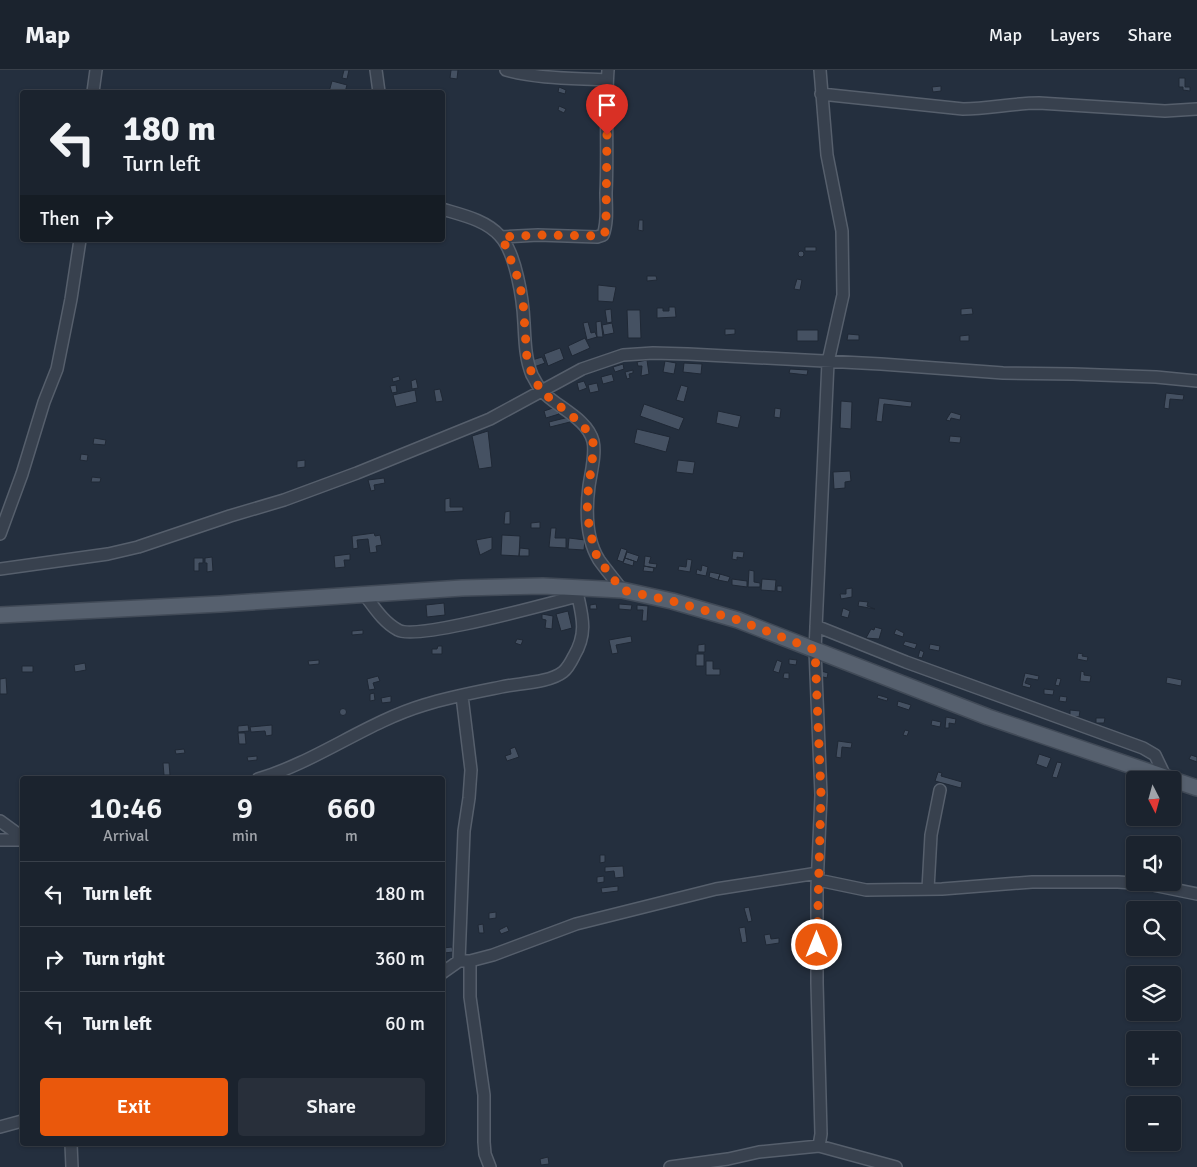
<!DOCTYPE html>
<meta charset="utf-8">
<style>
body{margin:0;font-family:Signika,sans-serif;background:#282f3a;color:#f1f3f6;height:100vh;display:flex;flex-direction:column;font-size:19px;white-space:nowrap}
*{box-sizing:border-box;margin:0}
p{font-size:16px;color:#a0a4aa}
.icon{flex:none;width:28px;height:28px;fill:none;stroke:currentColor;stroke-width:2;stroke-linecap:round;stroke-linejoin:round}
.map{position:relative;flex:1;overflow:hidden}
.side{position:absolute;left:20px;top:706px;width:425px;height:370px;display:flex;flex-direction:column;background:#1b232e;border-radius:5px;box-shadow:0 1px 4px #0004,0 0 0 1px #39404a}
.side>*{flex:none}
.guide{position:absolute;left:20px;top:20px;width:425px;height:152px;border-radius:5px;box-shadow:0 1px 4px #0004,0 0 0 1px #39404a;background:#1b232e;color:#f1f3f6;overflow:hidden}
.needle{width:32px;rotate:174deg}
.tools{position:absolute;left:1126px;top:701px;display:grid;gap:10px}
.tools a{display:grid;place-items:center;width:55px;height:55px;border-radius:5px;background:#1b232e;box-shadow:0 1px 4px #0004,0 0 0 1px #39404a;font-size:25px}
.pin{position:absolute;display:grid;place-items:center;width:42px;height:42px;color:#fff;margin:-51px -21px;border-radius:50% 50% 50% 0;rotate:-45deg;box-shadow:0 0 5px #0007}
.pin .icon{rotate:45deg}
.me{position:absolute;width:55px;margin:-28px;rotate:0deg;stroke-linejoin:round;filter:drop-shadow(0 0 4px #0008)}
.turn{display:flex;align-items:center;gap:18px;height:105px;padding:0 20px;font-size:22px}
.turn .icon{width:65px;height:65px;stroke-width:2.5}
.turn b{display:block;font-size:35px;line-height:42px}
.then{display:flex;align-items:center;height:48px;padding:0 20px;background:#0003;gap:10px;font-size:19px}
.eta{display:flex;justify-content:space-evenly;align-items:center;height:85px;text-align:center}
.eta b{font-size:30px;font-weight:600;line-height:35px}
.cta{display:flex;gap:10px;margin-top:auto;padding:10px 20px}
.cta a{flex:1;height:58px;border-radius:5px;background:#ea580c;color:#fff;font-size:20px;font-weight:600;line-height:58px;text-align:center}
.cta a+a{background:#282f3a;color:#f1f3f6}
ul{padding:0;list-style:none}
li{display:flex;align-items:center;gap:15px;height:65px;padding:0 20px;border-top:1px solid #39404a}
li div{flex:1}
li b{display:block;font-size:19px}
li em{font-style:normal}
header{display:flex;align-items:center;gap:30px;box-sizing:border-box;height:70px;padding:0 25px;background:#1b232e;border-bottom:1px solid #39404a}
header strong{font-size:24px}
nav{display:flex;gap:28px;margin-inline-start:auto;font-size:18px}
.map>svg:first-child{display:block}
.building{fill:#455162;stroke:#1f2835}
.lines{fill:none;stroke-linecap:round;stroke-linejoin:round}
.minor-casing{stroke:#565f6c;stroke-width:14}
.major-casing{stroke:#414a57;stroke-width:18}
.minor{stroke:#38414e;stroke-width:11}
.major{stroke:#56606e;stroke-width:15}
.route{stroke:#ea580c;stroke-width:9;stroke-dasharray:0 16.2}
</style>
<header>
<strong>Map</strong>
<nav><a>Map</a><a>Layers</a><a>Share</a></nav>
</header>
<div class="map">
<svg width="1197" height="1097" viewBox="0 0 1197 1097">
<rect width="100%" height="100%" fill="#242f3e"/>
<!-- building -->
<path class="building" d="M344 0H349L347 9 342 8Z
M451 0H458L457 9 450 8Z
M1179 8H1185V17H1190V21L1183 20V17H1179Z
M332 11 347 15 345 22H329Z
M941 16V21L933 22 932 17Z
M559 17 566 20 565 24 558 22Z
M559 36 566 39 564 43 558 40Z
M639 150H643V161L638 160Z
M805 177H816V181H805Z
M798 184a3 3 0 1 1 6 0a3 3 0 1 1-6 0Z
M647 206H656L657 210 647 211Z
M797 209 802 210 800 220 794 219Z
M598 215 616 217 613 232 598 231Z
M669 237H675L676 247 657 248V238H663V241H669Z
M972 238 973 244 961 245V239Z
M611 239 612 252 607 253 605 240Z
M627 240H640L641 268H628Z
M601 251 603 267H597L596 252Z
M588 252 591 263 595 262 597 267 587 270 583 253Z
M612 253 614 263 604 265 602 255Z
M725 259H735V264L725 265Z
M797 260H818V271H797Z
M848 264 859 265V270H847Z
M969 265V271H960V266Z
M585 268 590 278 572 286 568 276Z
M560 278 564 289 548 296 544 284Z
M542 287 545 293 534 297 532 290Z
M647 290 649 304 641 306 642 296H638L637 292Z
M665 291 676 293 674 304 663 302Z
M684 293 702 294 701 304 683 302Z
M623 294 624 299 615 302 613 297Z
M790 299 808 300 807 305 789 303Z
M633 300V303L629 304 630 308 627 309 625 302Z
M612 304 614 311 603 314 601 307Z
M399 306 400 310 393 312 392 308Z
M416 309 418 318 412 319 411 311Z
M584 311 587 318 579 321 577 313Z
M597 313 599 321 590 323 588 315Z
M396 315 397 322 392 323 390 316Z
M681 315 688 317 684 332 676 330Z
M440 319 443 331 436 332 434 320Z
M415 320 417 332 396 337 393 325Z
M1166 323 1184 325 1183 330 1170 329 1169 339 1164 338Z
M879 328 912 332 911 337 884 334 882 352 876 351Z
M841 331 852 332 851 359 840 358Z
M644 334 684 348 679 360 640 346Z
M556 337 559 344 546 348 544 341Z
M775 338 781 339 780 348 774 347Z
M718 341 741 346 738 358 716 353Z
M951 342 961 345 960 350 951 348 950 351 946 350Z
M569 347 570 352 550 357 549 352Z
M637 359 670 367 666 382 634 373Z
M488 361 492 397 479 399 472 366Z
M950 366 961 367 960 373 949 372Z
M94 368 106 370 105 375 93 374Z
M81 384 88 385 87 391 80 390Z
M305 390V397L297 398V391Z
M678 390 695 392 693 404 676 402Z
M850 401 851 411 845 412V418L834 419 833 402Z
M92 407 101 408 100 412H91Z
M384 408 385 413 374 415 375 420 371 421 368 410Z
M450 428V437H463V441L445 442V429Z
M510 441V454H504L505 442Z
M540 452V458H531V453Z
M551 458H556L555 468H566V478L549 477Z
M374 463 375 466 380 465 382 475 376 476 377 482 370 483 368 469 357 470 358 478 353 479 352 466Z
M502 465 520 466 519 486 501 485Z
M492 467V479L480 485 476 470Z
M569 468 585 470 584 480 568 479Z
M520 478 529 479V486H519Z
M621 478 627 480 623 492 617 490Z
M733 481 744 482 743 488 737 487V490L732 489Z
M627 482 639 486 637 492 625 488Z
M350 484V490H344L345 497 335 498 334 486Z
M645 486 651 487 649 493 657 494 656 498 644 496Z
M212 487 213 501 207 502V493H205V488Z
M194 488H203V493H199V501H194Z
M625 488 634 491 633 496 623 493Z
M687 489 692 490 690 502 678 500 679 496 686 497Z
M702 495 708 497 706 506 696 504 697 499 701 501Z
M644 496 654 498 653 502 643 501Z
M749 500 754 501V512L760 513V517H748Z
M710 502 720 504 718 510 709 507Z
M720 504 730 507 728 512 718 510Z
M732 509 747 511V517L732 515Z
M762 509 776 510 775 521 761 520Z
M777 516H782V522L777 521Z
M852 518V527L841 529 840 524H846V519Z
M859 531 868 532 867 536 875 539 858 536Z
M444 533 445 545 427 547 426 535Z
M596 534 597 539H590V535Z
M619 534 632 535 631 540 619 539Z
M637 535 648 536 647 551H642L643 540H637Z
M843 538 850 541 848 548 841 546Z
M568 541 572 558 561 561 556 544Z
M542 544 553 546 552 559 545 558 546 550 542 549Z
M875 557 882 559 879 569 866 568 871 559 874 560Z
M896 559 904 563 903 567 894 564Z
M363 560V564L352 565V561Z
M631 566 632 572 616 575 618 583 612 584 609 570Z
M517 569 523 570 521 575 515 573Z
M905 571 917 574 915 579 903 575Z
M705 574V582H698V575Z
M930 574 940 576 939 581 929 579Z
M438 576H442V584H432V579H437Z
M920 580 924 582 922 588 918 587Z
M1078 583 1083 584 1082 586 1088 587 1087 591 1077 589Z
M696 584H704V596H696Z
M789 589 797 590 796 595 789 594Z
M319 590V594L309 595 308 591Z
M777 590 782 592 779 603 773 601Z
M706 591H713V599H720V605H706Z
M85 593 86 600 75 602 74 595Z
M22 596H33V602H22Z
M821 601 828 603 827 608 819 606Z
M1081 601 1084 602V605L1091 606 1090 612 1080 611Z
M784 603H789V609L783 608Z
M1025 603 1039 606 1038 610 1027 608 1025 613 1031 615 1030 618 1022 616Z
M378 606 380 611 373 613 375 619 369 620 367 609Z
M1167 607 1182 610 1181 616 1166 613Z
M6 608 7 624H0V609Z
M1057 608 1061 609 1059 616 1055 615Z
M1044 619 1054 620 1053 625 1044 624Z
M374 623 375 630 370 631V624Z
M878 625 888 628 887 631 877 628Z
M391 626V632L382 633 381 628Z
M1060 626 1067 627 1066 632 1059 631Z
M898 631 911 635 909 640 897 636Z
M339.5 642a3.5 3.5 0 1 1 7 0a3.5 3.5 0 1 1-7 0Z
M1070 640 1080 641 1079 647 1070 646Z
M946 647 956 649 955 654 949 653V658H945Z
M1096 648H1105L1104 653H1096Z
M932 650 941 652 940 657 931 655Z
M248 655 249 661 238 662V656Z
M272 655V665L266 666 265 661 251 662 250 657Z
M905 660 909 661 907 666 903 665Z
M238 663H245L246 674H239Z
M838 671 852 673 851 678 842 677 841 688 836 687Z
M515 677 519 687 507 691 505 686 511 684 510 679Z
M184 679 185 683 176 684 175 680Z
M1039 684 1051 688 1047 698 1036 694Z
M1191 685 1197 687V692L1189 689Z
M257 686V690L248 691 247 687Z
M1057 692 1062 693 1057 708 1052 707Z
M163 693H169L170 705H164Z
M938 702 942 703 941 706 962 712 961 718 935 711Z
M600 785H605V792L600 793Z
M623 796 624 807 615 808 614 801 605 802V797Z
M604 806V812L597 813V807Z
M618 816V821L602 823 601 818Z
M749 837 752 851 748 852 744 838Z
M496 842V848L489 849V843Z
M483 854 484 863H479L478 855Z
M507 856 509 861 501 864 499 860Z
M745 857 747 872 742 873 739 858Z
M770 864 771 869 779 868V873L766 875 764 865Z
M452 877 453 882 444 883 443 878Z
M548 1087 549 1094 541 1095 540 1089Z"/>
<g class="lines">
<defs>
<path id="minor" d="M376 0 379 22
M506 0C540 9 573 8 607 10
M93 22 96 0
M821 24 963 39C989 39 1013 33 1039 33L1165 41 1197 39
M442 139C462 145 486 150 500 166 516 183 523 230 524 253 525 270 525 288 532 305 535 310 538 317 542 321 556 337 587 348 593 371 596 384 591 402 589 416 586 439 586 469 599 490 606 500 615 510 622 520
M501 167 538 165 597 167 603 165C608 152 606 136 606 123 608 82 605 41 608 0
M0 464 22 404 44 332 57 299 71 229 80 170
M0 499 108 484 138 477 230 446 284 430 357 403 490 349 582 299 623 285 653 283 688 284 881 294 1003 303 1073 304 1156 307 1197 311
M364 524C374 537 383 552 398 560 417 571 549 533 578 526
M816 556 906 592 1143 678 1155 685 1166 708
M258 709C316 692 367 652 424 635 449 627 476 622 501 617 519 613 549 613 563 602 568 598 571 592 574 586 589 561 581 543 576 517
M0 751 22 767
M0 770H22
M818 810 866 820 942 819 1032 812H1118L1148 814 1197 824
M928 819 931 765 940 720
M459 891 464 761 469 728 471 700 462 626
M470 891V927L484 1025V1072L485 1084 490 1097
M442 903 459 891H470L493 885 576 854 716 819 818 803
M0 1057 22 1051
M71 1074 72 1097
M819 1076 821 1064 817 913V817L821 725 815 580 828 292 843 225 842 161 827 85 820 0
M670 1097 728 1089 759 1082 819 1076 896 1097"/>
<path id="major" d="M0 545 220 534 462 518 543 516 622 520 672 531 738 550 988 647 1197 718"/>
</defs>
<!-- minor casing -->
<use href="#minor" class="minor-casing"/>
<!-- major casing -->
<use href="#major" class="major-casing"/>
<!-- minor -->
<use href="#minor" class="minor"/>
<!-- major -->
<use href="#major" class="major"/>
</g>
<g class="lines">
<!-- route -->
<path class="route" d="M607 65 606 149 605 162 602 166 538 165 502 167 519 211 523 231 527 289 532 304 541 321 583 355 593 371V384L587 430 588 449 594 480 599 490 622 520 672 531 738 550 815 580 821 724 817 875"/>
</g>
</svg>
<div class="tools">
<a><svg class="needle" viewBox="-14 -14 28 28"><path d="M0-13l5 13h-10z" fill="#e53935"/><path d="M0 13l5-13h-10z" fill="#a0a4aa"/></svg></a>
<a><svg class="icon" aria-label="sound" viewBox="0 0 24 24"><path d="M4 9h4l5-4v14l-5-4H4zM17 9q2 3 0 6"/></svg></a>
<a><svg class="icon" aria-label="search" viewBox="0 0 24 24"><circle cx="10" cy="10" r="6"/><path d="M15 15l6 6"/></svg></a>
<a><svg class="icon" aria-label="layers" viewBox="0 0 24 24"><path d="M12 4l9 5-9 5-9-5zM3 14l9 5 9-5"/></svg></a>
<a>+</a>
<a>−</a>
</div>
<div class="pin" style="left:607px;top:65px;background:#d93025"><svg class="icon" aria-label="arrive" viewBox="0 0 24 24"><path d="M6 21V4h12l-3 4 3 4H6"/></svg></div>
<svg class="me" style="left:817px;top:875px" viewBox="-20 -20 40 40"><circle r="17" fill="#ea580c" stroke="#fff" stroke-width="3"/><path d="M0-11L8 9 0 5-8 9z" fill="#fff"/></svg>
<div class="guide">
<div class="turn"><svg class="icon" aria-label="left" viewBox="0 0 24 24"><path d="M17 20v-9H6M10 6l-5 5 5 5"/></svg><div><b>180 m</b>Turn left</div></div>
<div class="then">Then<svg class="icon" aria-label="right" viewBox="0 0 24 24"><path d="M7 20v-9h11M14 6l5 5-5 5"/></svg></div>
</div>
<section class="side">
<div class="eta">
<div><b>10:46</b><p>Arrival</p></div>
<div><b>9</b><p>min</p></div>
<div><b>660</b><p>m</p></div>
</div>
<ul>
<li><svg class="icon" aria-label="left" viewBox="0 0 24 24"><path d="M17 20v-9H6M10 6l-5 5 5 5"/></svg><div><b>Turn left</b></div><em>180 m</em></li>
<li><svg class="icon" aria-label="right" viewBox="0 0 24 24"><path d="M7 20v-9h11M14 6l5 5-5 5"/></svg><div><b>Turn right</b></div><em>360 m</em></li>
<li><svg class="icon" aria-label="left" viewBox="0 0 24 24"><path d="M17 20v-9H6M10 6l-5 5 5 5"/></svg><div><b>Turn left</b></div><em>60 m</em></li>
</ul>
<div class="cta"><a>Exit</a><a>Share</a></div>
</section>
</div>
